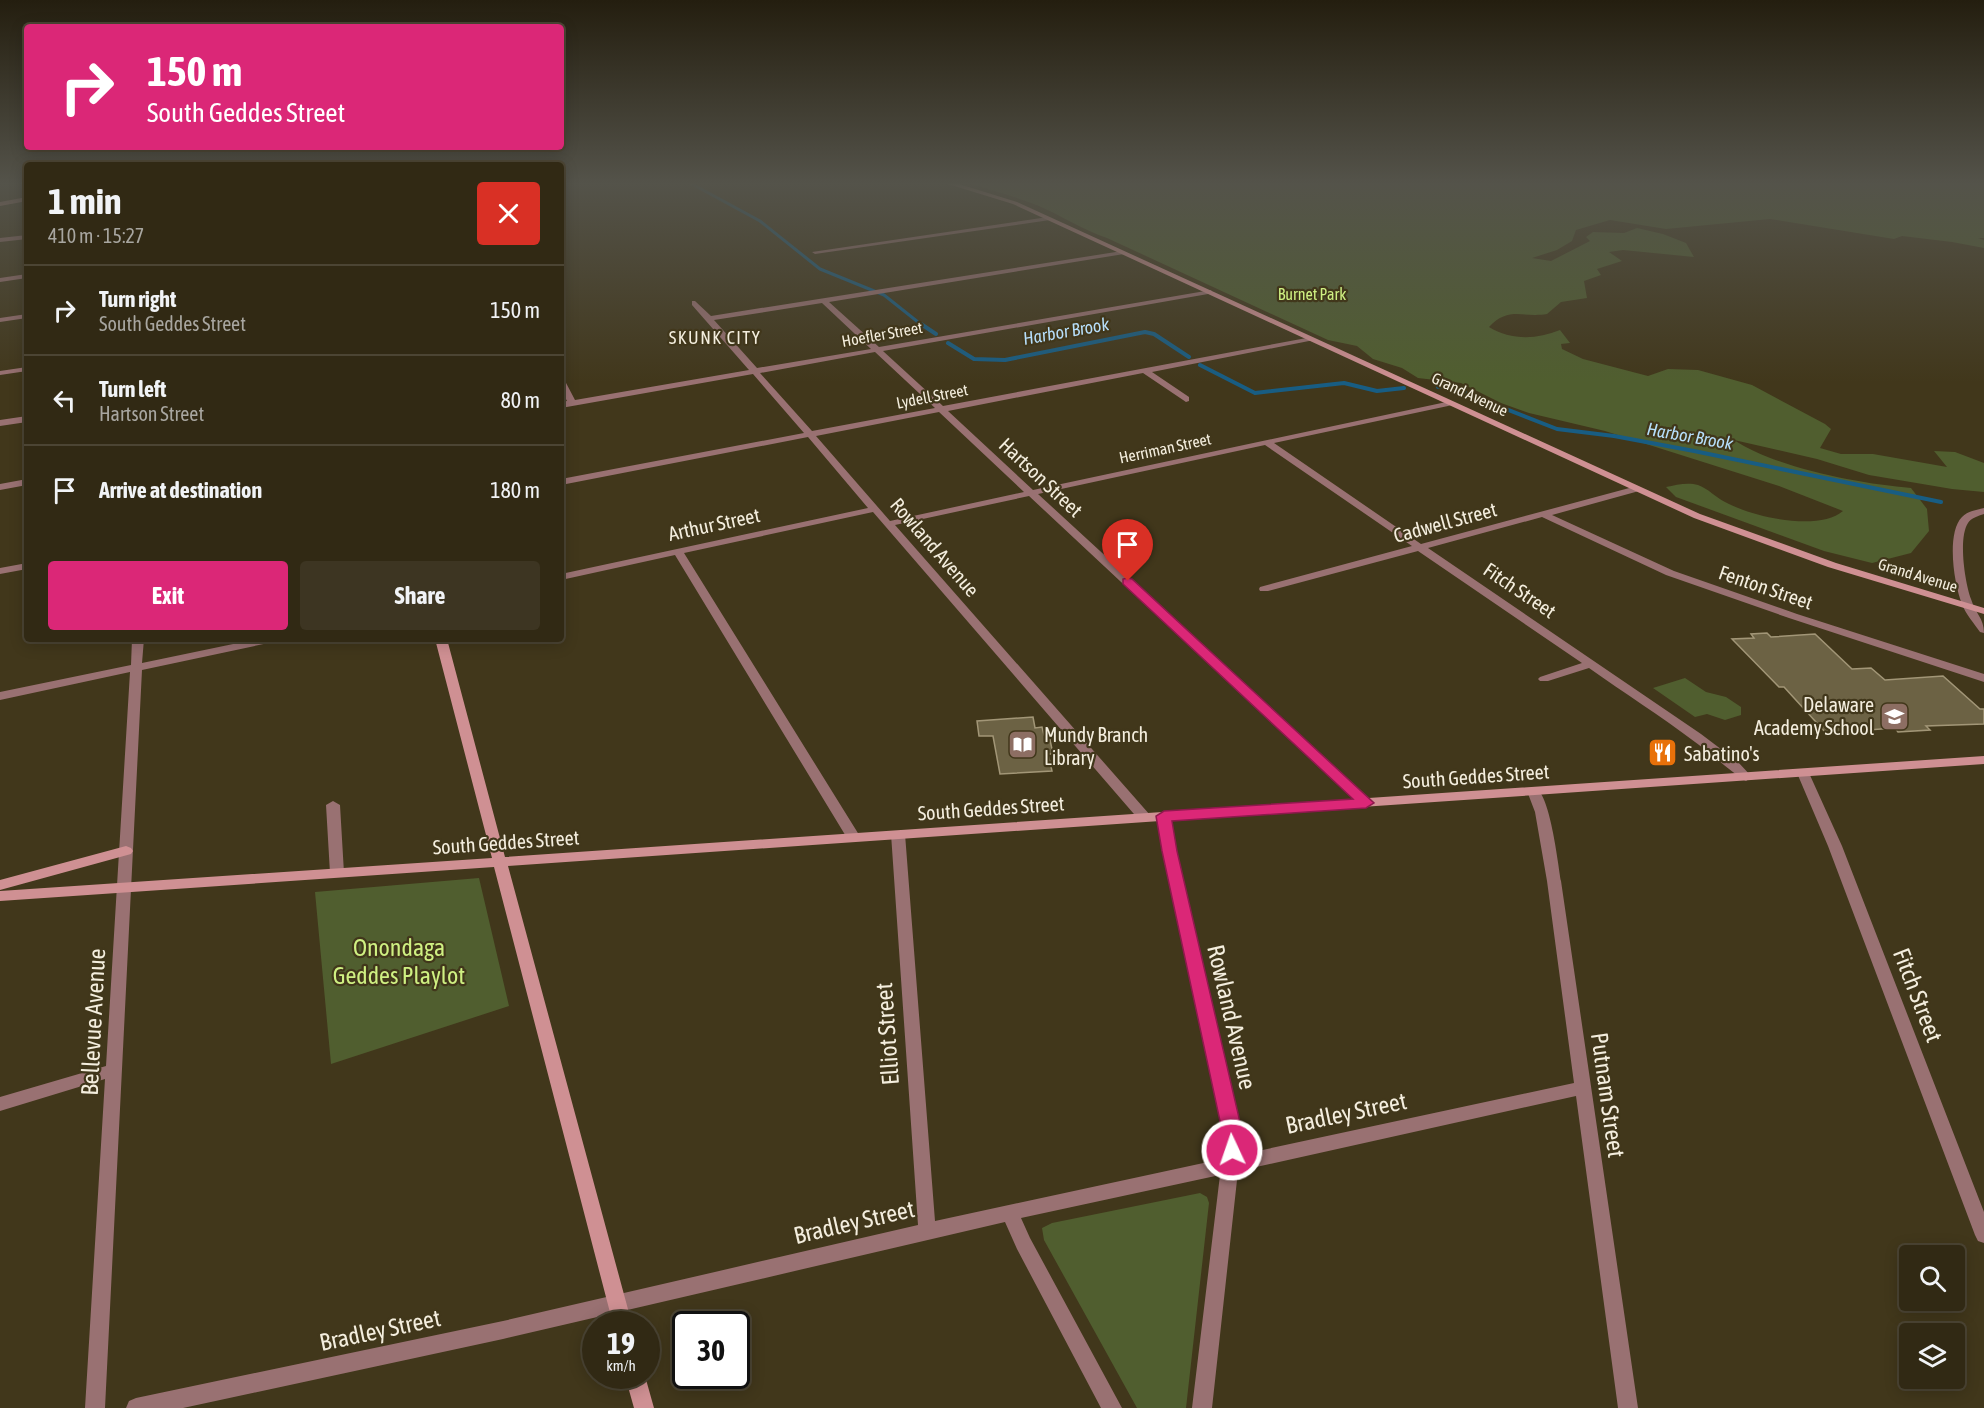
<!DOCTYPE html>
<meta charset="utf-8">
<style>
body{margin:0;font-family:"Asap Condensed",sans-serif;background:#3d3522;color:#f1f3f6;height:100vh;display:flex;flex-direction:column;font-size:22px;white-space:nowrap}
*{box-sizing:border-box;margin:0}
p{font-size:20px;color:#a8a6a0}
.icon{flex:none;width:33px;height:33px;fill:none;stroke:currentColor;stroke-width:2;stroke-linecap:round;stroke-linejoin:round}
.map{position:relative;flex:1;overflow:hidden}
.panel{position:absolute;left:24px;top:162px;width:540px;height:480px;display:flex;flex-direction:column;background:#312914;border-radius:6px;box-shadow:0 3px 15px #0003,0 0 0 2px #4c4534}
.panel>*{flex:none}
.top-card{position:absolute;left:24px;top:24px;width:540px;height:126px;border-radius:6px;box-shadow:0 3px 15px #0003,0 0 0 2px #4c4534;background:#db2777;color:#fff;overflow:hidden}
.buttons{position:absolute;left:1899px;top:1245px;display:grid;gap:12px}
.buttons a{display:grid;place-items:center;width:66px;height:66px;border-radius:6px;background:#312914;box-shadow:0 3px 15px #0003,0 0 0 2px #4c4534;font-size:30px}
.speed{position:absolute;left:582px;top:1311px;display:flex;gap:12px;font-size:30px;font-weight:700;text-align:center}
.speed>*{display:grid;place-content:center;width:78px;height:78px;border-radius:50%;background:#312914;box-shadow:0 3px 15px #0003,0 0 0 2px #4c4534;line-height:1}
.speed small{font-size:15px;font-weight:400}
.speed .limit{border:3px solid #111;border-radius:9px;background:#fff;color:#111}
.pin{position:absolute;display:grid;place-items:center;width:51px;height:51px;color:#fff;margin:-62px -26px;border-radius:50% 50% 50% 0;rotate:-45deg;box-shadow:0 0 6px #0007}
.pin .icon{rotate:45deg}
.me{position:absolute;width:66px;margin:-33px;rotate:357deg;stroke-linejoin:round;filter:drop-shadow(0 0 4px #0008)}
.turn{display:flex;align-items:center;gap:21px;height:126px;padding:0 24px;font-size:27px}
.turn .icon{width:78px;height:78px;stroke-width:2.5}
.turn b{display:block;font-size:42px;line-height:51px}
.round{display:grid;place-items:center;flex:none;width:63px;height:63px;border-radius:6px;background:#3d3522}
.head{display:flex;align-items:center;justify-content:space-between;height:102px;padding:0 24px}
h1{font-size:36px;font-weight:700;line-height:45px}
.action{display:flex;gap:12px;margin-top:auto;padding:12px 24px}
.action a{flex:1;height:69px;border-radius:6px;background:#db2777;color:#fff;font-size:24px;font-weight:700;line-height:69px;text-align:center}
.action a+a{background:#3d3522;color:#f1f3f6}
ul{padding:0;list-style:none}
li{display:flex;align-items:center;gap:18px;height:90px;padding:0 24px;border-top:2px solid #4c4534}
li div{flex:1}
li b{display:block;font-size:22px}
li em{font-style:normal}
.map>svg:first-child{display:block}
.green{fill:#505e2f}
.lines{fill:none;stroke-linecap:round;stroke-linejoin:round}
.stream-far1{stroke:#185d83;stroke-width:3}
.stream{stroke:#185d83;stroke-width:4}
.building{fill:#6c6244;stroke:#a29677;stroke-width:1.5}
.street{fill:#997172;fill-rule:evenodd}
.secondary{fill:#cf9093;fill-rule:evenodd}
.route{fill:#db2777;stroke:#8e194d;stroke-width:1.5}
.labels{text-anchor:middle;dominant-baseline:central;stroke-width:4.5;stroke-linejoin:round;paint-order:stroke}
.far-park-label{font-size:16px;fill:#cff082;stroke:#41371b}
.far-street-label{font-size:16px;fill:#f4eede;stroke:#41371b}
.far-water-label{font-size:18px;font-style:italic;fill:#b6defa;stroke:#41371b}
.far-neighbourhood-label{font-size:18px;letter-spacing:1.5px;fill:#f4eede;stroke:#41371b}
.street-label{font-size:20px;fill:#f4eede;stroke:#41371b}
.poi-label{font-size:20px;fill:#f4eede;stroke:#41371b;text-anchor:start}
.near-park-label{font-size:24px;fill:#cff082;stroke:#41371b}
.near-street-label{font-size:24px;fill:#f4eede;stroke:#41371b}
</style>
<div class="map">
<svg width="1984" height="1408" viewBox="0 0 1984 1408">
<rect width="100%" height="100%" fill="#41371b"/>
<!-- green -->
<path class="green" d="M971 184H1984V238H1978L1984 240V248L1952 242 1902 236 1894 239 1770 219 1666 229 1610 220 1576 230 1572 241 1557 250 1532 258 1551 261 1590 241 1586 237 1593 232 1624 233 1637 228 1663 234 1686 243 1694 257 1623 250 1609 252 1622 261 1597 269 1601 275 1584 281 1587 298 1561 302 1547 314C1522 318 1509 306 1489 327 1510 340 1536 340 1560 330L1570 343 1561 344 1562 349 1583 359 1648 376 1668 369 1698 370 1752 385 1825 424 1831 429 1820 448 1841 454H1873L1947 467 1934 451 1955 452 1984 463V492L1952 489 1869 475 1817 459 1734 440C1776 468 1860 484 1911 488L1927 509 1929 531 1911 553 1872 563 1824 551 1676 497 1666 487C1676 485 1688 482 1698 485 1709 489 1715 497 1725 502 1752 517 1819 532 1843 511L1779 486 1681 455 1605 431 1529 413 1501 403 1461 383 1418 378 1402 368 1373 359 1357 346 1328 340 1107 238C1083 230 1062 216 1039 206 1017 197 993 191 971 184Z
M1685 678 1706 692 1726 697 1741 707V715L1725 720 1707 714 1695 717 1653 688Z
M479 878 509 1006 331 1064 315 892Z
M1200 1193 1207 1197 1209 1203 1186 1408H1137L1044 1240 1042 1228 1052 1223Z"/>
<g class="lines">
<!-- stream-far1 -->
<path class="stream-far1" d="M692 184 760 221 820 269 884 295 923 326"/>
<!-- stream -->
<path class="stream" d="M921 324 936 334
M948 343 974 359 1005 360 1145 332 1154 334 1189 357
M1200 365 1255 393 1344 383 1377 391 1404 388
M1438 387H1450L1557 429 1614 436 1694 451 1941 502"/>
</g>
<!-- building -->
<path class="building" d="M1767 633 1771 637 1815 634 1852 669 1871 668 1885 680 1943 676 1980 709H1984V724L1926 726 1930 730 1898 732 1895 728 1826 733 1784 687H1779L1732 639 1754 638 1751 634Z
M1033 717 1035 728 1042 727 1044 735H1049L1053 754H1048L1052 771 1000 774 993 736H979L977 721Z"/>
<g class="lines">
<!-- street -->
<path class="street" d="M1048 217 1051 219 1050 220 815 254 812 252Z
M27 235V239L0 242V238Z
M1122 251 1124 252V254L829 302 879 347 1211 290 1212 292 1208 294 883 351 943 406 1312 337V341H1309L1152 372 1189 397V401L1186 402 1143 373 948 411 1033 490 1451 401V405L1448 406 1274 443 1421 544 1633 487H1639V491L1552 515 1674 571 1797 614 1984 674V682L1789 618 1666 575 1542 517 1428 548 1701 734 1738 762 1752 777 1746 781C1740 779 1704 748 1695 742 1661 716 1624 693 1589 668L1548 681H1540L1538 679 1540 677 1582 663 1418 551 1268 591H1260L1259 589 1260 587 1412 546 1265 445 1038 494 1371 800 1373 803 1371 806H1361L1029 496 895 525 1150 815 1152 818 1150 821H1140L873 512 684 553 861 838 859 841H849L847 838 675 555 561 580V574L868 508 808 437 561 485V479L804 433 753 374 561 408V402L567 401 561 389V379L565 381 575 400 749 370 692 305V301H695L711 316ZM822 303 871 349 757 368 714 320ZM875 352 935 408 812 431 760 373ZM939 412 1024 492 890 521 816 436Z
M27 274V278L0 282V278Z
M27 314V318L0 322V318Z
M27 367V371L0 375V371Z
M27 416V422L0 426V420Z
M27 479V485L0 490V484Z
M1984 508V514C1978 516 1971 518 1968 523 1958 538 1965 583 1971 599 1975 613 1984 618 1984 633L1980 632C1974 623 1966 615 1962 604 1954 585 1946 533 1962 517 1968 511 1976 510 1984 508Z
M27 563V569L0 574V568Z
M132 639H144L142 663 257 639H279L273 642 142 670 105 1408H85L105 1079 0 1111V1097L106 1066 130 672 0 700V692L131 665Z
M1803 769 1809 773 1842 846 1984 1212V1243L1978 1241 1975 1235 1828 846 1797 773Z
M1534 787C1550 791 1558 864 1561 881L1638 1408H1618L1576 1096 1238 1171 1212 1408H1192L1220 1175 1021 1218 1030 1238 1122 1408H1101L1017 1249 1005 1222 503 1339 183 1408H126L129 1401 136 1398 503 1321 918 1225 891 834 893 831H903L905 834 935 1221 1222 1159 1224 1135 1162 851 1157 816 1159 813H1169L1171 816 1176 851 1242 1135 1239 1155 1574 1083 1547 881 1535 812 1527 791Z
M333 801 340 805 344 873 342 876H332L330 873 326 805Z"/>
<!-- secondary -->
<path class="secondary" d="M948 184H959L1017 202 1700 514 1836 563 1984 608V614L1828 567 1694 518 1013 204Z
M27 197V201L0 206V202Z
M435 639H447L505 857 1984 756V764L508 866 632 1324H613L494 867 0 901V891L492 858Z
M126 846 131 848 133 851 131 854 0 890V880Z
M625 1376H645L654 1408H634Z"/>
</g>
<!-- sky -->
<linearGradient id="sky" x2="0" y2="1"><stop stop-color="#241e0f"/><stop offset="0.48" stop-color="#54534a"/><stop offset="1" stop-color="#54534a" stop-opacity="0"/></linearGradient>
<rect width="1984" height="382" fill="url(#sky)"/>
<!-- route -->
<path class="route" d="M1128 578 1132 579 1374 803 1366 808 1172 821 1177 851 1243 1135 1238 1156 1232 1158 1225 1156 1222 1150 1223 1135 1162 851 1156 816 1164 811 1353 799 1123 584V579Z"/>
<!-- icons -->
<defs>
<symbol id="school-square" viewBox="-11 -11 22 22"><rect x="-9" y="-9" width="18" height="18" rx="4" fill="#8d6e63" stroke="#41371b"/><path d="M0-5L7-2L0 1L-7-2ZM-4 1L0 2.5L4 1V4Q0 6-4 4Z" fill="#fff"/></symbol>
<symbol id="library-square" viewBox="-11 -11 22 22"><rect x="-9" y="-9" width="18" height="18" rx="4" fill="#8d6e63" stroke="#41371b"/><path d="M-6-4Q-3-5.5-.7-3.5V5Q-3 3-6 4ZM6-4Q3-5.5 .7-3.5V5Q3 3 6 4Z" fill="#fff"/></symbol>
<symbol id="restaurant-square" viewBox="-11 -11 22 22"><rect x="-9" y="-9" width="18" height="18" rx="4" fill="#e8710a" stroke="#41371b"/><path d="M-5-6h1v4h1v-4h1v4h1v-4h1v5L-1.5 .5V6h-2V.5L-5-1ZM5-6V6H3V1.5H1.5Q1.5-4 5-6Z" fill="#fff"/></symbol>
</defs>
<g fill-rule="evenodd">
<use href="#school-square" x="1878" y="700" width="33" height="33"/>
<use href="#library-square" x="1006" y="728" width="33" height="33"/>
<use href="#restaurant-square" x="1646" y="736" width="33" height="33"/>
</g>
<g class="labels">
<!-- far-park labels -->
<g class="far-park-label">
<text x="1312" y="294">Burnet Park</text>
</g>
<!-- far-street labels -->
<g class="far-street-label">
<text transform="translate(882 334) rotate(-10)">Hoefler Street</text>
<text transform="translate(1470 394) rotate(25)">Grand Avenue</text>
<text transform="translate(932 396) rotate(-11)">Lydell Street</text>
<text transform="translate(1165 448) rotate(-12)">Herriman Street</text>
<text transform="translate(1918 575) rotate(17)">Grand Avenue</text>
</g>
<!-- far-water labels -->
<g class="far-water-label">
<text transform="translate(1066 331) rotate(-10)">Harbor Brook</text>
<text transform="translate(1690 436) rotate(10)">Harbor Brook</text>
</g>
<!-- far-neighbourhood labels -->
<g class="far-neighbourhood-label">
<text x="715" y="337">SKUNK CITY</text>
</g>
<!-- street labels -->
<g class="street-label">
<text transform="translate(1041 477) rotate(43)">Hartson Street</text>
<text transform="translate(1445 522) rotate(-15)">Cadwell Street</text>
<text transform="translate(714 524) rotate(-12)">Arthur Street</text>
<text transform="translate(935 547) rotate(49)">Rowland Avenue</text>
<text transform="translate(1766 587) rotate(19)">Fenton Street</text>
<text transform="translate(1520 590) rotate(34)">Fitch Street</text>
<text transform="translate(1476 776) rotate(-4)">South Geddes Street</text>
<text transform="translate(991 808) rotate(-4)">South Geddes Street</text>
<text transform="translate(506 842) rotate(-4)">South Geddes Street</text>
</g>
<!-- poi labels -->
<g class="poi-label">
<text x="1874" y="704" text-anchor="end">Delaware<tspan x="1874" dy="23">Academy School</tspan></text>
<text x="1044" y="734">Mundy Branch<tspan x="1044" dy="23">Library</tspan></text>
<text x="1684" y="753">Sabatino's</text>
</g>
<!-- near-park labels -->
<g class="near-park-label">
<text x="399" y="947">Onondaga<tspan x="399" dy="28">Geddes Playlot</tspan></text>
</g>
<!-- near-street labels -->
<g class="near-street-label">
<text transform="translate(1918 995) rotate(69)">Fitch Street</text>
<text transform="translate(1232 1017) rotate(77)">Rowland Avenue</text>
<text transform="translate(93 1022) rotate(-87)">Bellevue Avenue</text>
<text transform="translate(887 1034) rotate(-94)">Elliot Street</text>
<text transform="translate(1608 1095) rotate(82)">Putnam Street</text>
<text transform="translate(1346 1113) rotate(-12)">Bradley Street</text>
<text transform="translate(854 1222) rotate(-13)">Bradley Street</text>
<text transform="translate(380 1330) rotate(-12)">Bradley Street</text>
</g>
</g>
</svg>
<div class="buttons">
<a><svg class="icon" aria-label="search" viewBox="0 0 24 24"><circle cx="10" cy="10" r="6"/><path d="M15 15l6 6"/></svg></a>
<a><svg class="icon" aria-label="layers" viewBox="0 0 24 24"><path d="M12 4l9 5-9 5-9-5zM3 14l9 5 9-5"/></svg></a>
</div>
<div class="speed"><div>19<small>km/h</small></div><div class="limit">30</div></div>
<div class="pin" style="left:1128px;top:581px;background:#d93025"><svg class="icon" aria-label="arrive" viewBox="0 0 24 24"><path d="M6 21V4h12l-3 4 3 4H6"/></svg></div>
<svg class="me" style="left:1232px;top:1150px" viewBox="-20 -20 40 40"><circle r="17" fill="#db2777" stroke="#fff" stroke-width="3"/><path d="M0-11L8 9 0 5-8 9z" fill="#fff"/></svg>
<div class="top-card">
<div class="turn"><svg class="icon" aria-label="right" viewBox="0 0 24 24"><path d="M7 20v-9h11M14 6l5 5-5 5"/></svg><div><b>150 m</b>South Geddes Street</div></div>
</div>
<section class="panel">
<div class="head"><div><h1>1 min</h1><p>410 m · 15:27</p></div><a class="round" style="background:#d93025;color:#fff"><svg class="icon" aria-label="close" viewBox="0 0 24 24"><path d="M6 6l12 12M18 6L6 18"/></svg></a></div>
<ul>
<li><svg class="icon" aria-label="right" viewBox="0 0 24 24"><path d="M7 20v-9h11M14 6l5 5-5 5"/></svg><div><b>Turn right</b><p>South Geddes Street</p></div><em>150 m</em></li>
<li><svg class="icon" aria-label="left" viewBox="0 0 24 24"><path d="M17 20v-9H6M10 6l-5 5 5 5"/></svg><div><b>Turn left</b><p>Hartson Street</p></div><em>80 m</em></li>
<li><svg class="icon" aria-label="arrive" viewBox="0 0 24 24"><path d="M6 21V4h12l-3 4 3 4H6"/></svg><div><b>Arrive at destination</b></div><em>180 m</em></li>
</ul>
<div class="action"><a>Exit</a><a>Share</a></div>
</section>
</div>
